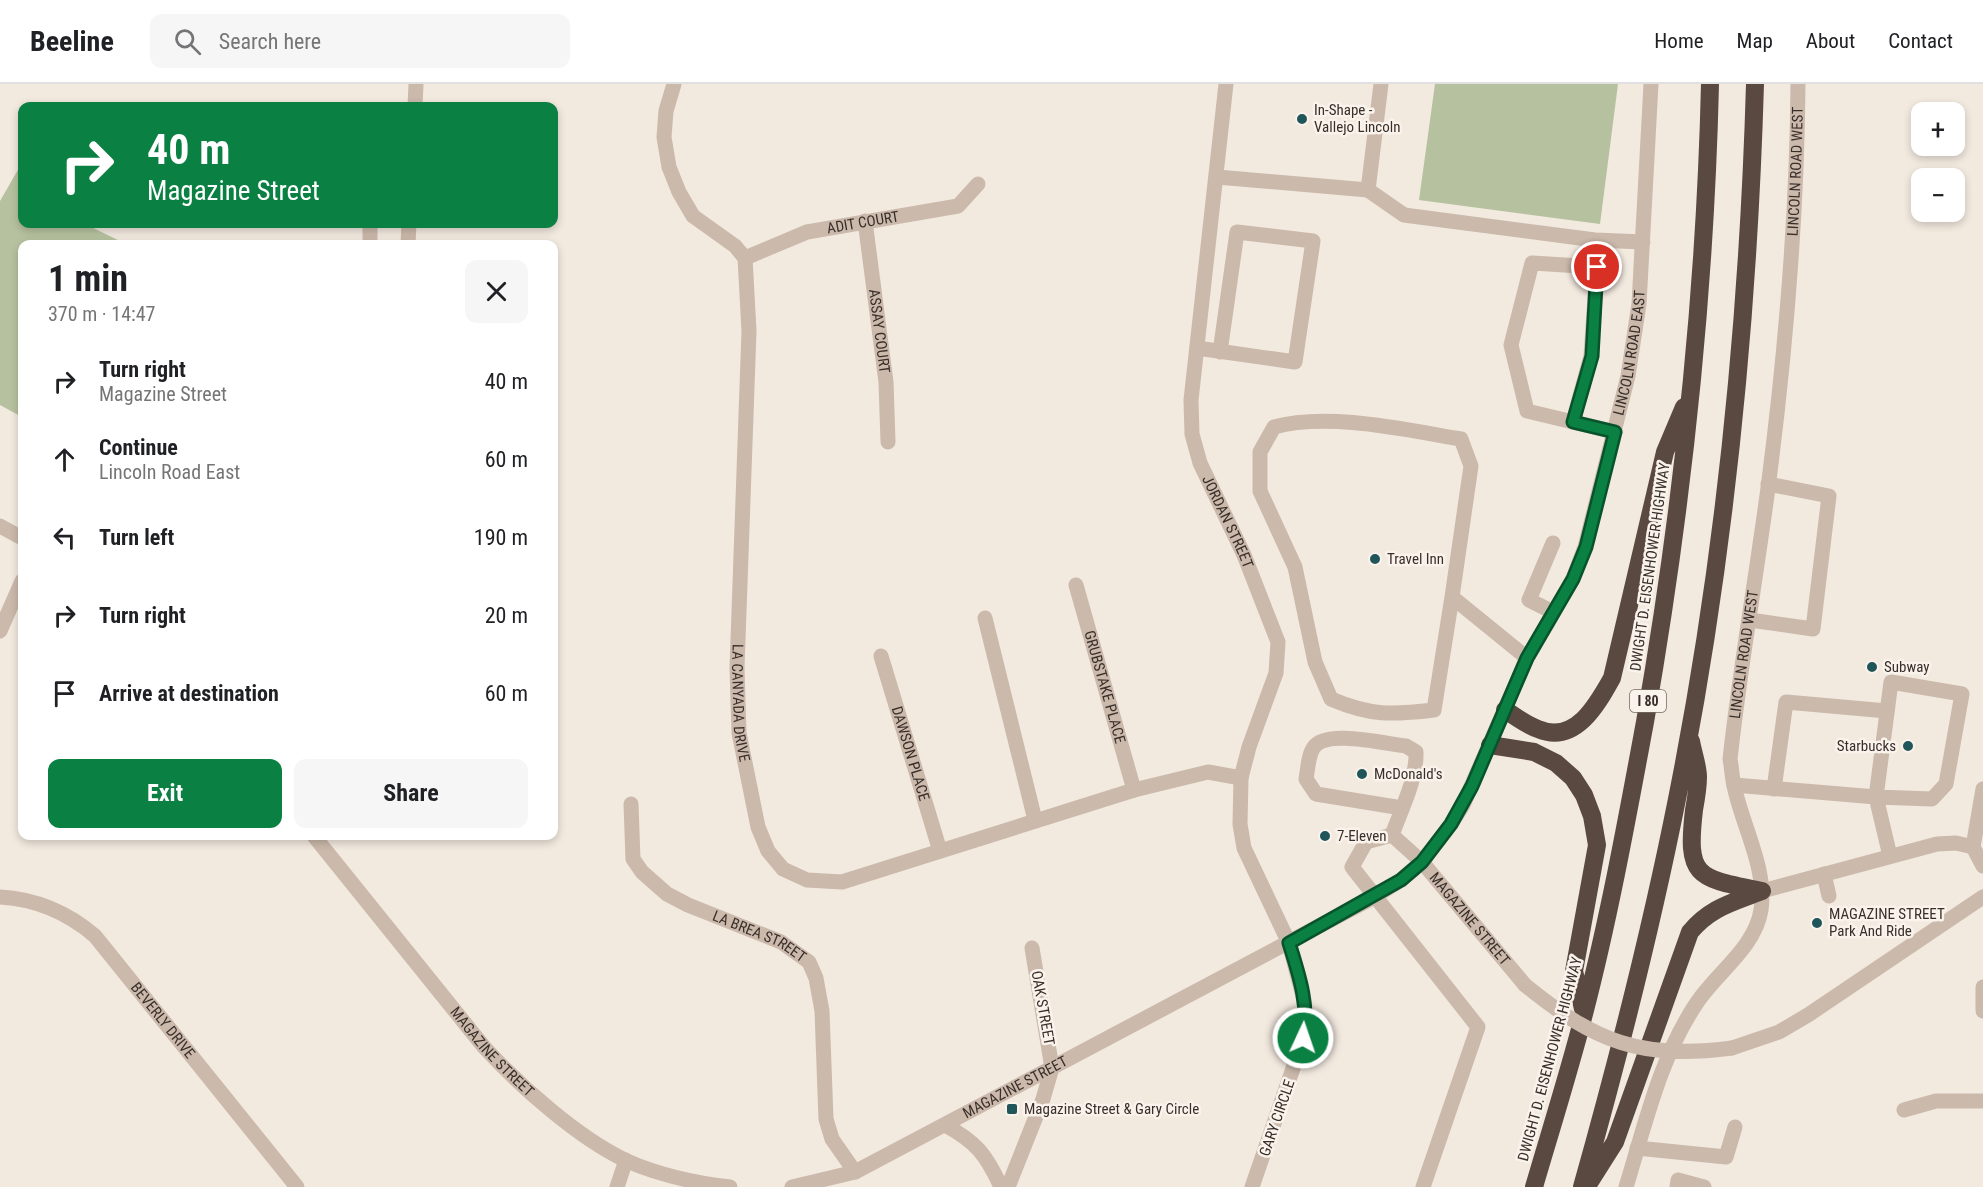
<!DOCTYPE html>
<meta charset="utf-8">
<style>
body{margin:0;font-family:"Roboto Condensed",sans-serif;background:#f6f6f6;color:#202124;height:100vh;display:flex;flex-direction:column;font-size:22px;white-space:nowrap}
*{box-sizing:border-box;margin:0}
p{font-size:20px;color:#757577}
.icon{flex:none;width:33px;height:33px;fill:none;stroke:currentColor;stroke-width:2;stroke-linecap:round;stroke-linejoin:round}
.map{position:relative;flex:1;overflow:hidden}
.side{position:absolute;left:18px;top:156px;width:540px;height:600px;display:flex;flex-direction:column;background:#fff;border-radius:12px;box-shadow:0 3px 9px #0003}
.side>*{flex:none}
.top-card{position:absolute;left:18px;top:18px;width:540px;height:126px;border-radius:12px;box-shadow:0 3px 9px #0003;background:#0b8043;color:#fff;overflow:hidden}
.controls{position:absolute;left:1911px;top:18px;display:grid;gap:12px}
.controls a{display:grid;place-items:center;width:54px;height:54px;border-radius:12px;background:#fff;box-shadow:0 3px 9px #0003;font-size:30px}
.pin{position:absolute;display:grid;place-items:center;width:51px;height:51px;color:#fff;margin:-26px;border:3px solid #fff;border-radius:50%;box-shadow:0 2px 6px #0007}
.me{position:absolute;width:66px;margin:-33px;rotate:3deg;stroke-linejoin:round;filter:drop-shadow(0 0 4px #0008)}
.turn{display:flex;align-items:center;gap:21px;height:126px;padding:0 30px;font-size:27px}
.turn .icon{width:78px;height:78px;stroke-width:2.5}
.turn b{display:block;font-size:42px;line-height:51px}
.round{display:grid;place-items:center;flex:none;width:63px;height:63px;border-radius:12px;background:#f6f6f6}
.head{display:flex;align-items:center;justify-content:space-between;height:102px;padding:0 30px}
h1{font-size:36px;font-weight:700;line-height:45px}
.cta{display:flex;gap:12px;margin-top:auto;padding:12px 30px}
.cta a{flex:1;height:69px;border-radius:12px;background:#0b8043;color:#fff;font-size:24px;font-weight:700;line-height:69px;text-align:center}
.cta a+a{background:#f6f6f6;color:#202124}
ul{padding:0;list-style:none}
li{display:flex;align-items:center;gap:18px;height:78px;padding:0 30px}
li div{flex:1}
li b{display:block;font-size:22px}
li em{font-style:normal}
header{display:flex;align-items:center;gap:36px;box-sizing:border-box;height:84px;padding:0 30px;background:#fff;border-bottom:2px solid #e0e0e0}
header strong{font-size:28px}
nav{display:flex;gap:33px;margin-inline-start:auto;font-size:21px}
.search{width:420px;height:54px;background:#f6f6f6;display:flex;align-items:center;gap:15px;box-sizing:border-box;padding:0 21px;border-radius:12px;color:#757577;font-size:22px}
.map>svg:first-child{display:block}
.green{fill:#b6c29f}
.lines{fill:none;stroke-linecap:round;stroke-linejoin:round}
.minor{stroke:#cbb9ab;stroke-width:15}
.highway{stroke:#594941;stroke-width:18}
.minor-bridge{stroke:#cbb9ab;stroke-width:15}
.route-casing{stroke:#07532c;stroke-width:15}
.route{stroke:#0b8043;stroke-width:10}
.poi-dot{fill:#20565a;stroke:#faf3ec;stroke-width:2}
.labels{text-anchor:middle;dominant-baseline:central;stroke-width:5;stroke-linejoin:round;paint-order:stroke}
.shield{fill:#faf3ec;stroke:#736a64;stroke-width:1.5}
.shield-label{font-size:14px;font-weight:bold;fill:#392f2a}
.poi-label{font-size:15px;fill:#392f2a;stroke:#faf3ec;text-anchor:start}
.street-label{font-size:15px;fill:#392f2a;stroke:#faf3ec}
</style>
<header>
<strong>Beeline</strong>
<div class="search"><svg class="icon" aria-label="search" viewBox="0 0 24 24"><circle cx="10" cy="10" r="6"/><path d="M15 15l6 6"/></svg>Search here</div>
<nav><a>Home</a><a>Map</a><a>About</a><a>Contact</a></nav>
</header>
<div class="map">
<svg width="1983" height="1103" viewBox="0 0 1983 1103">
<rect width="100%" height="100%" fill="#f2e9df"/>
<!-- green -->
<path class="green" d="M1435 0H1618L1600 140 1419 116Z
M19 84 22 88V140H85L126 160H22V333L0 321V117Z"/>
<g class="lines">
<!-- minor -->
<g class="minor">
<path id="s1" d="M674 0 666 27 664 53 669 83 679 108 693 132 735 162 745 174 749 247 737 584 739 649 758 743 768 767 783 785 807 796 842 798 1134 706 1208 688 1241 694"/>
<path id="s2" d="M1226 0 1191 316 1192 350 1200 379 1244 471 1278 558 1276 589 1249 663 1241 694 1240 740 1244 764 1289 859 1304 916 1306 940 1299 967 1252 1103"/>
<path d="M415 22 416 0"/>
<path d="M1217 93 1368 106 1381 0"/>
<path d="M1368 106 1404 131 1595 156 1643 158"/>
<path id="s3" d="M865 137 886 298 888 358"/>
<path d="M370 160V140"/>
<path d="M408 160 409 140"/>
<path id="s4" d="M745 174 807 148 958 122 978 100"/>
<path d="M1197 264 1295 278 1313 157 1237 148 1220 268"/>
<path d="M1573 338 1591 272 1597 183 1532 179 1511 261 1527 327 1615 348"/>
<path d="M0 442 22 454"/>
<path d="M1553 459 1529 516 1553 528"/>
<path id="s5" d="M1076 501 1134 706"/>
<path d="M1452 513 1471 382 1461 355C1406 346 1328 328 1274 343L1260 368V407L1295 483 1315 578 1331 615C1371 632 1392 631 1434 626L1452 513 1527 574"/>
<path d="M985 534 1035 736"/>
<path d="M1750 536 1813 545 1829 412 1768 400"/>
<path d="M0 547 22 497"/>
<path id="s6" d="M881 572 940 767"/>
<path d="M1734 701 1876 713 1891 598 1962 610 1946 700 1932 715 1876 713 1890 772"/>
<path d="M1774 705 1786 618 1887 627"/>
<path d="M1983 705 1973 763 1983 782"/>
<path id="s7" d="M631 720 633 775 642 788 667 810 688 821 781 858 809 878 816 894 822 927 826 1035 832 1055 855 1088"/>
<path id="s8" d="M1402 724 1316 710 1306 695C1308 685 1308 671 1314 663 1327 645 1385 660 1406 662L1416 668C1417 695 1401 726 1392 751L1422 778 1451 740 1463 721 1527 574 1573 495 1585 463 1628 292 1639 220 1651 0"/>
<path d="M1392 751 1366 758 1352 783 1478 943 1423 1103"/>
<path id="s9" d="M314 752 484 963C520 1002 578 1054 627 1077 659 1091 696 1099 730 1103"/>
<path d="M1824 790 1829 812"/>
<path d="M1762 807 1937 760 1956 759 1973 763"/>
<path id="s10" d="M0 813C37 815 67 828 95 852L297 1103"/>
<path d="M1983 903V927"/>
<path d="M1732 964 1779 948 1808 931 1983 813"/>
<path d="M1904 1026 1936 1017H1983"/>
<path d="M945 1041C976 1058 986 1070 1001 1103"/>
<path d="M1637 1064 1726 1073 1735 1043"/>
<path d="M617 1103 626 1076"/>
<path id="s11" d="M792 1103 855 1088 1374 813 1401 796 1422 778 1525 901"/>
<path d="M1008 1103 1043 1015 1052 984 1032 864"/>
<path id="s12" d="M1626 1103C1645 1041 1660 974 1696 920 1716 889 1755 864 1761 826 1767 786 1744 745 1735 706 1732 696 1732 685 1730 675 1740 584 1756 494 1768 404 1785 273 1797 132 1798 0"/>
<path d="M1677 1103 1678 1096 1704 1103"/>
</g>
<!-- highway -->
<path class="highway" d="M1505 626C1515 632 1526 641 1538 645 1575 661 1597 621 1612 594L1665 368 1684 323
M1691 657C1693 669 1698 682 1698 693 1698 704 1696 715 1694 726 1686 794 1697 794 1762 807
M1490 661 1534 668 1556 679 1573 694 1584 711 1592 732 1597 761 1574 887 1583 925
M1589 1099 1615 1058 1690 848C1711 823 1732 819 1762 807
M1534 1103C1551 1045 1569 988 1584 930 1609 834 1627 735 1645 638 1682 427 1705 214 1710 0
M1582 1103C1618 975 1651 846 1677 715 1724 480 1748 240 1755 0"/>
<!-- minor-bridge -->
<path class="minor-bridge" d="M1525 901C1595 958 1641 976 1732 964"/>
</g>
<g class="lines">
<defs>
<path id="route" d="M1303 954C1310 922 1298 888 1289 859L1401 796 1422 778 1451 740 1472 702 1527 574 1573 495 1586 463 1615 348 1573 338 1592 272 1597 183"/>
</defs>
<!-- route casing -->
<use href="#route" class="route-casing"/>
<!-- route -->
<use href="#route" class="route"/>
</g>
<!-- markers -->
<g class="poi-dot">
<circle cx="1302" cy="35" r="6"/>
<circle cx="1375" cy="475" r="6"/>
<circle cx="1872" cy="583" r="6"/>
<circle cx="1908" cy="662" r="6"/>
<circle cx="1362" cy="690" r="6"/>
<circle cx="1325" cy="752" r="6"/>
<circle cx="1817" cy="839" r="6"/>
<rect x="1006" y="1019" width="12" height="12" rx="3"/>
</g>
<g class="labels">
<!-- shield labels -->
<rect class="shield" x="1630" y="606" width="36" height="22" rx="4.5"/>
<g class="shield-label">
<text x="1648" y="617">I 80</text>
</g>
<!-- poi labels -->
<g class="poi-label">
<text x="1314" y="26">In-Shape -<tspan x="1314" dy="17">Vallejo Lincoln</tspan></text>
<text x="1387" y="475">Travel Inn</text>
<text x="1884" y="583">Subway</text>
<text x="1896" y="662" text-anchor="end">Starbucks</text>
<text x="1374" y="690">McDonald's</text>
<text x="1337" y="752">7-Eleven</text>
<text x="1829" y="830">MAGAZINE STREET<tspan x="1829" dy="17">Park And Ride</tspan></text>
<text x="1024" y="1025">Magazine Street &amp; Gary Circle</text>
</g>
<!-- street labels -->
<g class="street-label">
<text stroke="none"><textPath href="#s12" startOffset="1059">LINCOLN ROAD WEST</textPath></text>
<text stroke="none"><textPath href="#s4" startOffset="124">ADIT COURT</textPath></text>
<text stroke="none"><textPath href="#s3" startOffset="111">ASSAY COURT</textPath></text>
<text stroke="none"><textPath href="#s8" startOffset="928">LINCOLN ROAD EAST</textPath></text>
<text stroke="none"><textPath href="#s2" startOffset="447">JORDAN STREET</textPath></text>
<text transform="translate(1650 483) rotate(-82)">DWIGHT D. EISENHOWER HIGHWAY</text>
<text stroke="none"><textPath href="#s12" startOffset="573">LINCOLN ROAD WEST</textPath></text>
<text stroke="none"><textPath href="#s5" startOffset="106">GRUBSTAKE PLACE</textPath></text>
<text stroke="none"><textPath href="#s1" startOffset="652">LA CANYADA DRIVE</textPath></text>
<text stroke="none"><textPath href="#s6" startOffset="102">DAWSON PLACE</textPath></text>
<text stroke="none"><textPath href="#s11" startOffset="786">MAGAZINE STREET</textPath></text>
<text stroke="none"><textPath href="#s7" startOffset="206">LA BREA STREET</textPath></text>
<text transform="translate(1043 924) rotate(80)">OAK STREET</text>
<text stroke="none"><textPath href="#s10" startOffset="213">BEVERLY DRIVE</textPath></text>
<text stroke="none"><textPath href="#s9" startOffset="280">MAGAZINE STREET</textPath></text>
<text transform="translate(1550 975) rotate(-75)">DWIGHT D. EISENHOWER HIGHWAY</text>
<text stroke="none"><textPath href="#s11" startOffset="246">MAGAZINE STREET</textPath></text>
<text transform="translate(1277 1034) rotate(-71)">GARY CIRCLE</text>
</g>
</g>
</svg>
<div class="controls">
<a>+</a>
<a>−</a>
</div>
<div class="pin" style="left:1597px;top:183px;background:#d93025"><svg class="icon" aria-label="arrive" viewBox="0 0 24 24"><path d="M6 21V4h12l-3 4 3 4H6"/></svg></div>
<svg class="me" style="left:1303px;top:954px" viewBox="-20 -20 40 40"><circle r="17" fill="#0b8043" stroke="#fff" stroke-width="3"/><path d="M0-11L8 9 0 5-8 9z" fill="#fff"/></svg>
<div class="top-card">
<div class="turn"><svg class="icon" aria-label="right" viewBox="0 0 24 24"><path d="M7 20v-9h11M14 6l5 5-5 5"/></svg><div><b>40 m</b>Magazine Street</div></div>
</div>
<section class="side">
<div class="head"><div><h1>1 min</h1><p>370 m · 14:47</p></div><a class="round"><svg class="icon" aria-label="close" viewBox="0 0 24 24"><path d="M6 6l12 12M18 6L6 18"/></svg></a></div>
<ul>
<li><svg class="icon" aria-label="right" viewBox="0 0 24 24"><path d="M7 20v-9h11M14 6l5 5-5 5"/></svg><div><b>Turn right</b><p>Magazine Street</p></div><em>40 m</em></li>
<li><svg class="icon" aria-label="ahead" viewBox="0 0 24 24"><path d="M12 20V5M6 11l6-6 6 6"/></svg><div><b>Continue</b><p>Lincoln Road East</p></div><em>60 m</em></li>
<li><svg class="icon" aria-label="left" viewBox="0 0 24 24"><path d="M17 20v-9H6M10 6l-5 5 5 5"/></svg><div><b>Turn left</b></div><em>190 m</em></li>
<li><svg class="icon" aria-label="right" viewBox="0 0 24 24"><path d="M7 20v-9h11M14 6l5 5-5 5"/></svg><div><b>Turn right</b></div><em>20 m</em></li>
<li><svg class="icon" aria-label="arrive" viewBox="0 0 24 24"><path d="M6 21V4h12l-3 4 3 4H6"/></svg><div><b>Arrive at destination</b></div><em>60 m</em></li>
</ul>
<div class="cta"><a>Exit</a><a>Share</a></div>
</section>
</div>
